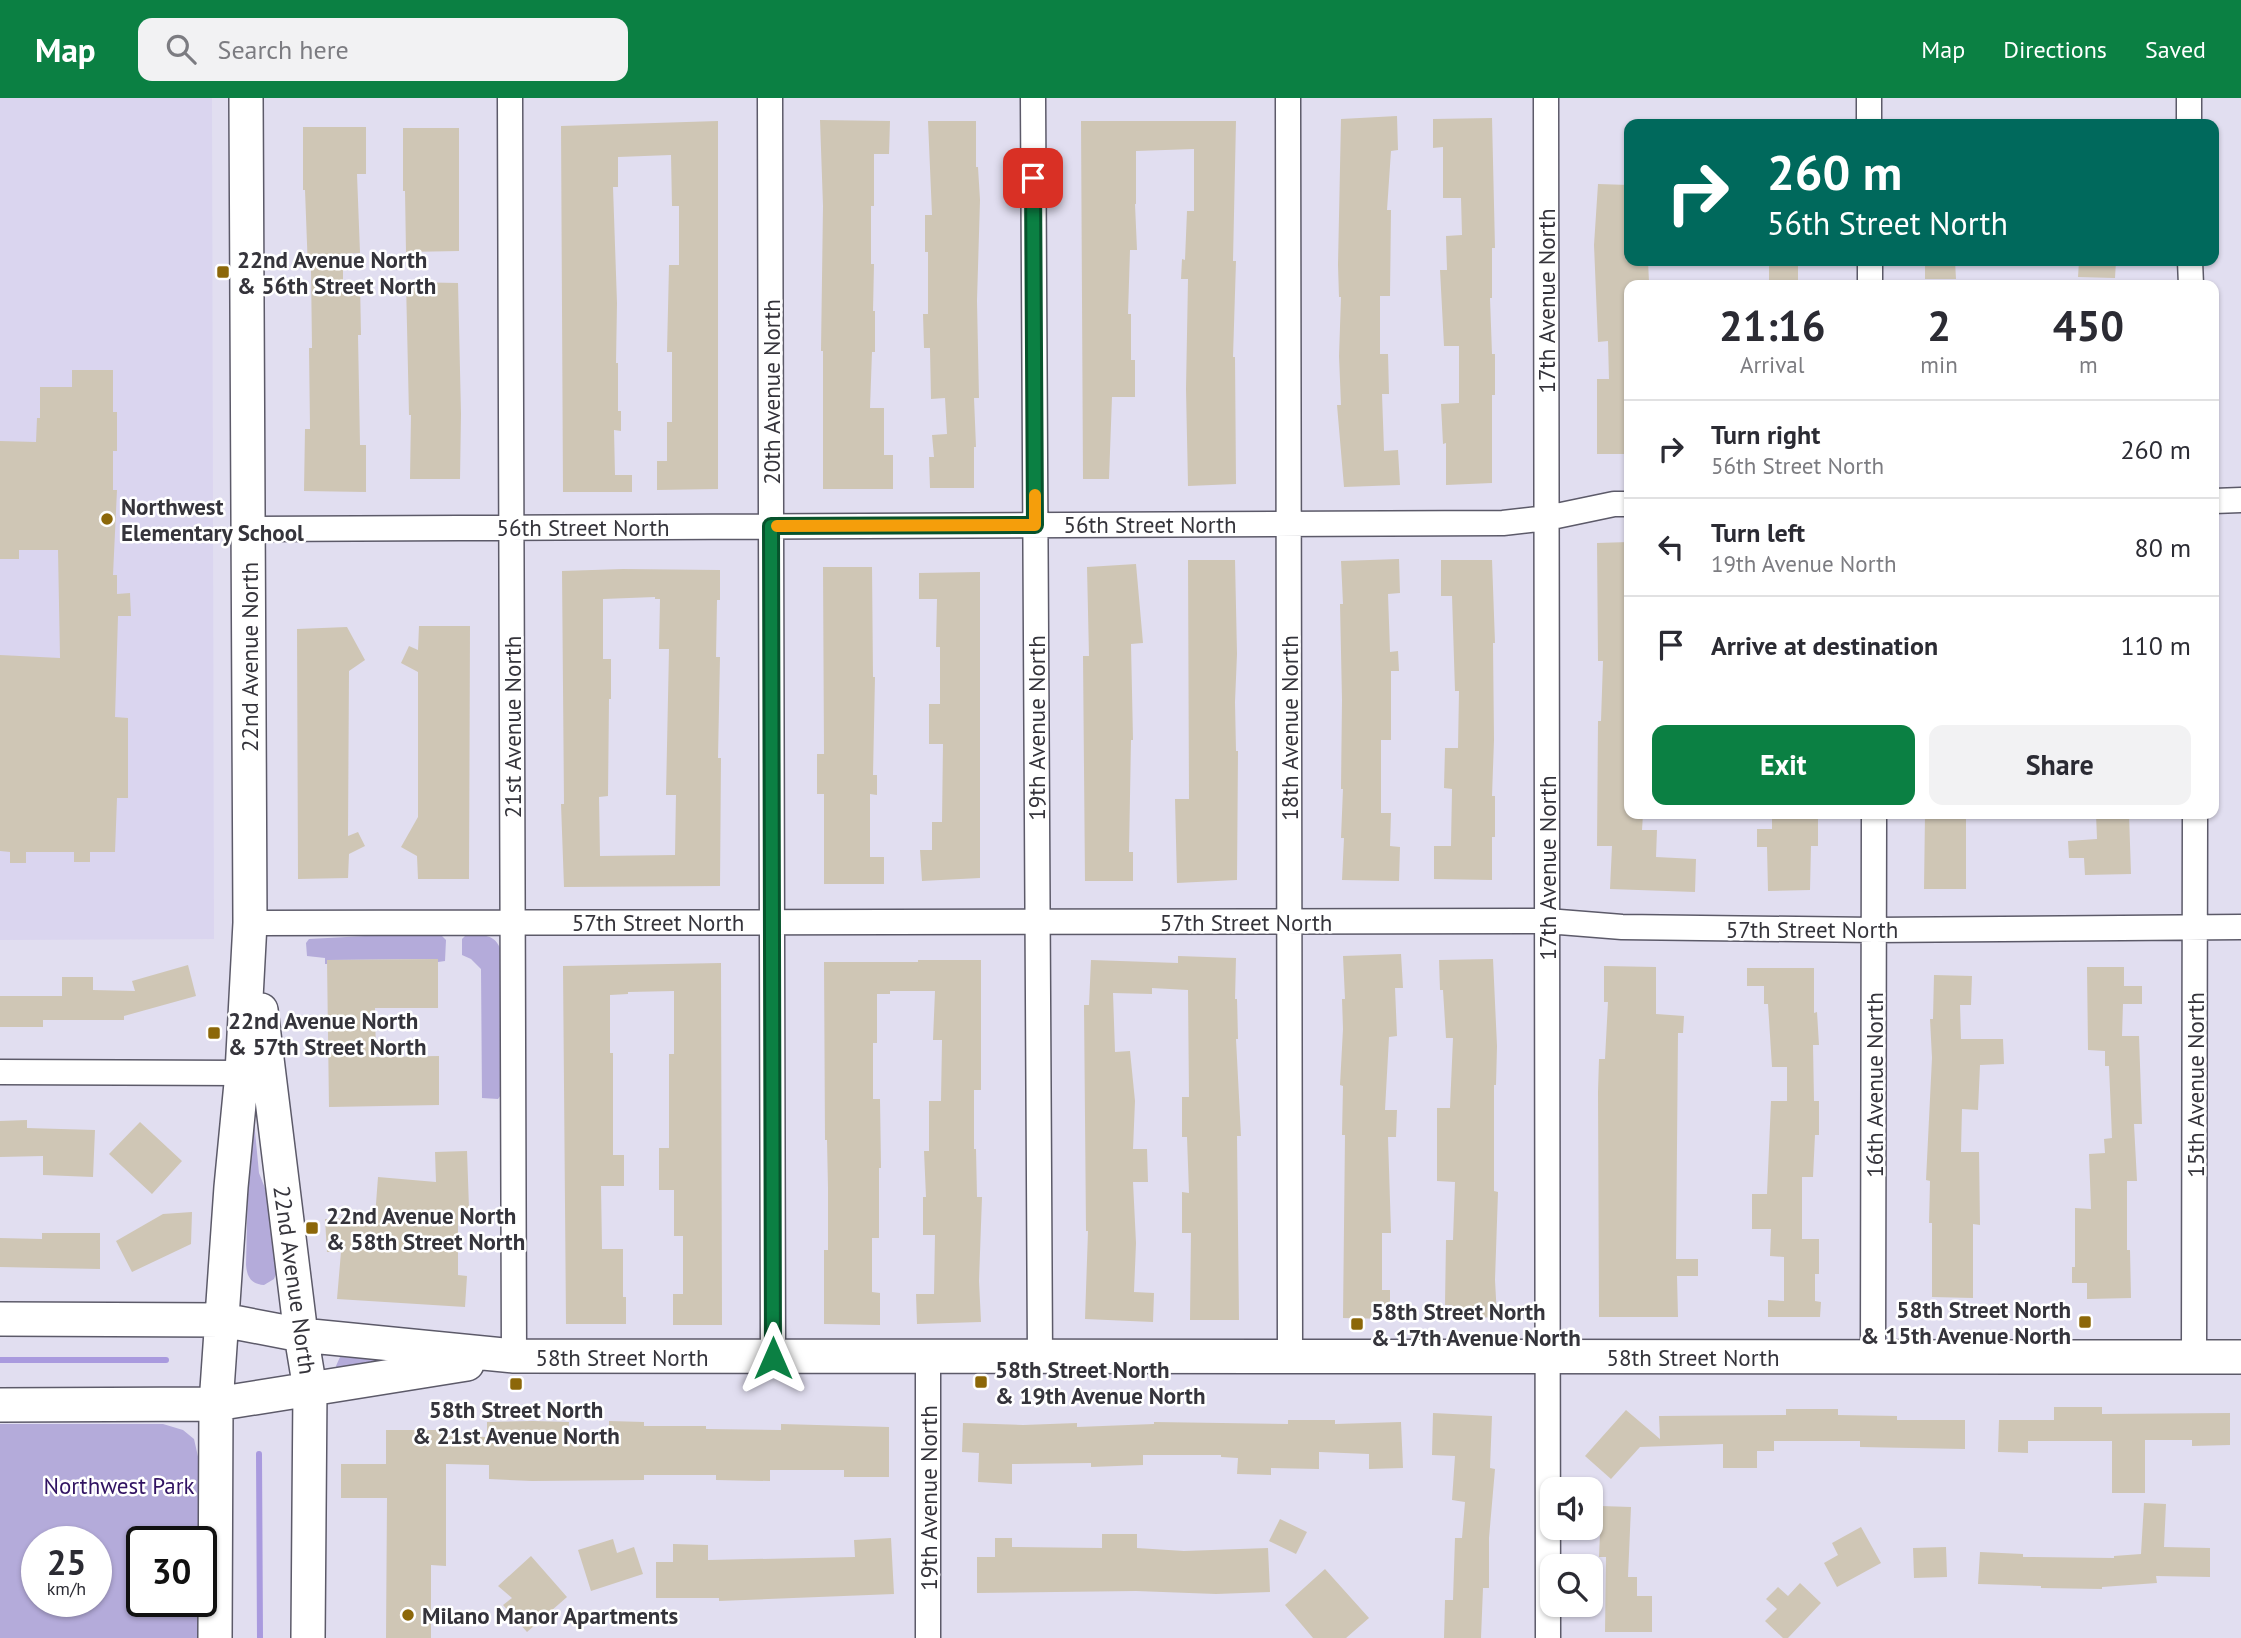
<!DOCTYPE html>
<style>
body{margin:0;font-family:"PT Sans",sans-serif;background:#f2f2f3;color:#2b2b33;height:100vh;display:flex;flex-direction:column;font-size:26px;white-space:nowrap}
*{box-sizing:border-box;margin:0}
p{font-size:23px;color:#7c7c81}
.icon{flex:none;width:38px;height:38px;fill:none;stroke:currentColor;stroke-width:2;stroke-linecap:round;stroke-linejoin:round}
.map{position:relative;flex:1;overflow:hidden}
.drawer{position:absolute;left:1624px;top:182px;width:595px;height:539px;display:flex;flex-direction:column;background:#fff;border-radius:14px;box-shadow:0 2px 5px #0004}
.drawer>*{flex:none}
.hud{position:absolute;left:1624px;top:21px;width:595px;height:147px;border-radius:14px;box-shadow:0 2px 5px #0004;background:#00695c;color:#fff;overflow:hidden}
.buttons{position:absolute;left:1540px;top:1379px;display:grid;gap:14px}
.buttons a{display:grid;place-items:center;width:63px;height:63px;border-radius:14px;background:#fff;box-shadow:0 2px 5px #0004;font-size:35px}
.speed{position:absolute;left:21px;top:1428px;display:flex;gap:14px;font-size:35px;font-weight:700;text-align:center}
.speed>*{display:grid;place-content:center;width:91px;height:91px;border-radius:50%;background:#fff;box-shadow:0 2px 5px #0004;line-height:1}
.speed small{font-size:18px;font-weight:400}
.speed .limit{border:4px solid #111;border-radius:10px;background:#fff;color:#111}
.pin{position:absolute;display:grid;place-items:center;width:60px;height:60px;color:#fff;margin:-30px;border-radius:14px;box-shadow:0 4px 10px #0006}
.me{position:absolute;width:77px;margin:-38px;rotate:0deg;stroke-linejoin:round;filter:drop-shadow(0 0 5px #0008)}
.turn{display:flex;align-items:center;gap:24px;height:147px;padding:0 28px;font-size:32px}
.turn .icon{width:91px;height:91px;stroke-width:2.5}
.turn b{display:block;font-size:49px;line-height:60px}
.eta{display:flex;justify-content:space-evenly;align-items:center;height:119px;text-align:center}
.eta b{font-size:42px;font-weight:700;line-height:49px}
.button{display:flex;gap:14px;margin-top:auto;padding:14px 28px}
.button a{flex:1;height:80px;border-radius:14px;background:#0b8043;color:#fff;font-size:28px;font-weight:700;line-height:80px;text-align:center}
.button a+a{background:#f2f2f3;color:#2b2b33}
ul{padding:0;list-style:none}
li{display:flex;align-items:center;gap:21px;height:98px;padding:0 28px;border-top:2px solid #e1e1e2}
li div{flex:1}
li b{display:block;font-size:26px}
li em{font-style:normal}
header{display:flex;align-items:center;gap:42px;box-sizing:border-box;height:98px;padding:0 35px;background:#0b8043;color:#fff}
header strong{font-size:33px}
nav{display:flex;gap:38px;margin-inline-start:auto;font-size:24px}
.search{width:490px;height:63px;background:#f2f2f3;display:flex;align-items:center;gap:18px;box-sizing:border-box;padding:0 24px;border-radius:14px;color:#7c7c81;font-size:26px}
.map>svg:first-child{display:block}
.built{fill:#dad5ef}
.green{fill:#b4abda;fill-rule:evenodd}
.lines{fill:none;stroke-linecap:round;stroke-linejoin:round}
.stream{stroke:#a99ade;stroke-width:6}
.building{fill:#cfc6b5;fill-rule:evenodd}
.street-casing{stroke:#5c5a69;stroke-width:27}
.secondary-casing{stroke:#5c5a69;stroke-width:36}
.street{stroke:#fff;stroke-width:24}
.secondary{stroke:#fff;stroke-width:33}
.route-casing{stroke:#07532c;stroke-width:18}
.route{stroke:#0b8043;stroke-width:12}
.slow{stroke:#f59e0b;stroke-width:12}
.poi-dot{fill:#8c6709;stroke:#fff;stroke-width:2.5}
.labels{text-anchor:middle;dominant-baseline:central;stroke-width:5;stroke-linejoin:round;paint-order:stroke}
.poi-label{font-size:23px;font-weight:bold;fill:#35343b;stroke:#fff;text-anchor:start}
.street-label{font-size:23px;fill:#35343b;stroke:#fff}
.park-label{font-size:23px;fill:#311362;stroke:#fff}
</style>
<header>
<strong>Map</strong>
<div class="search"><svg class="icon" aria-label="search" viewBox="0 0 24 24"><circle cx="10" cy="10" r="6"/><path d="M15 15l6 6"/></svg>Search here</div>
<nav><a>Map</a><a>Directions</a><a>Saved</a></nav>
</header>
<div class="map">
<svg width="2241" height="1540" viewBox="0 0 2241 1540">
<rect width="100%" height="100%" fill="#e1def0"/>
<!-- built -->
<path class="built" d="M0 0H212L214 841 0 842Z"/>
<!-- green -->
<path class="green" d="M466 837C480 837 494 835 500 850L501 997 498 1001 482 1000 481 871 471 861 462 857V841Z
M365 838H442L446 842 445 863 438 864 437 861 327 862V866H325V860L307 858 306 845 309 841Z
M254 1023 259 1075 270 1103 278 1171 274 1181 264 1187C251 1186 247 1179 246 1167L248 1083Z
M340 1259 416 1263 338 1275 336 1268Z
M0 1326H163L183 1332 194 1341 199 1363V1444H142V1503H199V1540H0ZM37 1444H96V1503H37Z"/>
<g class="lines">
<!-- stream -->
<path class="stream" d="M0 1262H166
M259 1356 260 1540"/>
</g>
<!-- building -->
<path class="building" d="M1397 18 1398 52 1391 53 1387 112H1391L1390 198H1380V256H1388L1389 296H1382L1384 353 1398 352 1400 387 1344 389 1337 307H1341L1339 258 1341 199H1339L1338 167 1341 21Z
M1492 20 1495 150H1492V200H1490L1492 256H1495V297H1492V385L1446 387V345L1443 346 1441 306 1459 305V248H1444L1440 172H1447L1446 138 1462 137 1461 100H1443V49L1433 50V21Z
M820 22 890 23 889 56H874V108H871V166H874L873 213H875V254H872L870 310H884V357H893V391H823V253H821L823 108Z
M718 23V391L657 392V363H667V324H672V254H667L669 167H679V108H672L671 57 618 59V89H613L617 205 616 265H618V313H621V333L614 332 615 377H632V394H563L561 28Z
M928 23H976V69H978L980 102 977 203 979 300H974L976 349H974V390H930L929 359H934L932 337 947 336 945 300 931 301 930 250H924L923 216H928V154H925V117H932Z
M1081 23H1236L1233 163H1236L1233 259H1235L1236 386 1188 388 1186 291 1188 181H1181L1182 161 1185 162 1187 113H1194V51L1136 53V106H1135L1137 152H1130L1128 216H1131V262H1135V299H1112L1109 381H1083Z
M303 29H366V76H357L360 155 343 156V183H360L361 237H358L360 347H366V394L304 393 305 331H310L309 250H312L311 172H308L305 92H303Z
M403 30H459V153L406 154 405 93H403Z
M1598 86 1629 87V163H1648L1649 184 1629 185V356H1597V281H1609L1608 243 1598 244 1594 147Z
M1769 163H1798V184L1769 183Z
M1925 163H1955L1956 181H1925Z
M2079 163H2116L2115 180 2078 179Z
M406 184 458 185 461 316 460 381H410L411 317H409Z
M72 272H113V314H117V353H113V392H117L113 477H117V496L130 495 131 518H118L115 619 128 620V700H117L115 754H90V764H74V754H26V765H10V754L0 753V557L60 560 58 452H19V461H0V343L36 344 37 320H40V289H72Z
M1629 444V716H1643L1642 732H1657L1656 759 1696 761 1695 794 1610 791 1612 748H1597L1598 623H1601L1603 563H1598L1597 445Z
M1399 461 1400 495 1388 496 1390 554 1398 553 1399 573H1391V642H1381V715H1391L1390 748 1400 749 1399 783 1342 782 1344 740H1341L1343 691H1341L1342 602 1340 506H1343L1341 463Z
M1188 462H1235L1237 556 1235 604 1236 653H1238L1237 782 1177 785 1175 701H1189Z
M1441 462H1492L1495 545H1493L1494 642 1492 698H1495V739H1492V782L1434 781V748H1451L1452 691 1444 690 1445 650H1458L1459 593H1455L1452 498H1441Z
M1136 466 1143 545 1131 546 1133 642H1131L1129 754H1133V783H1085L1083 558H1089L1087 469Z
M823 469H872L873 579H875L873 677H877V697L870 696V759H884V786H824V696H817V656H824Z
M623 471 720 472V502H717L716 559H720L718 660H721L720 788 564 789 561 706H564L562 473ZM655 499V501H660L659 551H669L666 697H676L675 757 600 758 599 699 608 698 609 601H611V561H603V501Z
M980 474V780L922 783 920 752H932V724H942L943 646H929V606H940V549H936L937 501H919V475Z
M419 528H470L469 781H418L417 758 401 749 418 719V574L401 565 409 548 418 552Z
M347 529 365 562 349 573 348 738 358 734 365 748 349 756 348 780 298 781 297 531Z
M1772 716H1818V748H1811L1810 792 1768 793 1767 749H1757V731H1772Z
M1925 716H1966V791H1924Z
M2096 716H2129L2131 776 2085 777 2084 760H2069L2068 743 2097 741Z
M1401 856 1403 890H1395L1397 938 1389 939 1385 1012H1397L1396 1039H1388L1391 1135H1382V1192H1390V1221L1343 1220 1345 1037H1342L1343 988 1340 987 1343 931 1342 901H1345L1343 858Z
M1178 858 1236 860 1235 901H1237L1238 941H1236L1241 1038H1237L1239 1222H1190L1191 1135H1182V1094L1189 1095 1187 1039H1182V999H1189L1188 892 1152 890V896L1113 895 1115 954 1130 953 1135 1003 1133 1051H1147L1148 1084H1133L1136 1145 1134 1194 1154 1195 1153 1224 1085 1221 1088 1133H1086L1084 907H1089L1091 862 1178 865Z
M438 861V910H375L376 959 439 958V1007L329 1009 327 862Z
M1493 861 1497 948 1496 987H1494V1093L1498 1094 1495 1182 1497 1219 1453 1221 1452 1207H1445L1446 1142H1453L1455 1084 1437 1083V1010H1450L1453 940H1446L1443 892H1440L1439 862Z
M918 862H981V992H974V1051H976L977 1099H982L979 1183 981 1224 917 1226 916 1196H934L935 1137H923V1099H926L924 1053H929V1003H941L942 942H933L935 893H890V896H877V945H873V1001H880L881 1070H879V1140H872V1194L880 1195V1227L824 1226V1152H828V1090L827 1042H825L824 864H918Z
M721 865 722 1227H673V1196H683V1138H674V1092H659V1050H669V956H674V893L628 894V896L610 897V955H613V1057H624V1088H601L602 1151H623V1199H626V1226H566L563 868Z
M188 867 196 898 124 918V922H43V929H0V898H62V879H93V892L135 893 132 883Z
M1604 868 1656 869V916L1684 918 1683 935H1678L1676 1161H1698V1178H1677L1678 1219H1599L1598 994 1599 961H1605L1608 904H1604Z
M2087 869H2124V888H2142V906H2123L2122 938H2139L2142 1026H2134L2137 1083H2127V1152H2130L2131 1200 2087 1201V1185H2072V1169H2075V1110L2091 1111 2089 1056 2105 1055 2104 1041 2112 1040 2109 968H2105V953L2088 952Z
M1747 870H1814V915L1817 914 1819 947H1813L1814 1003H1819V1037H1815L1813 1079H1802V1141H1819V1176H1815V1203L1821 1204 1820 1219H1768V1202L1784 1203V1159L1770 1158 1771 1131H1752V1096H1767L1771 1003H1787V969H1772L1768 906H1764V888H1747Z
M1934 877 1972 878 1971 907H1960L1961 941H2003L2004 966 1980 967 1978 1012 1962 1011 1961 1054H1979L1980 1127 1973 1126V1200L1932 1199V1125H1929L1930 1083 1926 1082 1932 960 1930 921H1933Z
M27 1022V1030L95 1032 93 1079 43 1077V1058L0 1059V1023Z
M140 1024 182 1063 152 1096 109 1056Z
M467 1053 469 1110H458V1177L467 1178 465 1209 337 1201 341 1154H327L325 1121 375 1119 378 1079 436 1084 435 1054Z
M192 1114 191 1146 132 1174 116 1143 163 1116Z
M42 1135H100V1171L0 1169V1140L42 1141Z
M2054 1309H2102V1316L2230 1315V1347L2192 1348V1342H2145V1395H2112V1343H2028V1355L1998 1354 1999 1322H2054Z
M1786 1311H1838V1317L1897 1318V1322H1965V1351L1860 1349V1343H1774V1353H1757V1370H1723V1346L1640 1349 1611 1381 1585 1358 1626 1312 1660 1341 1659 1318 1786 1317Z
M1433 1315 1492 1318 1490 1370 1495 1371 1489 1440V1490H1483L1481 1540H1444L1445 1502H1453L1455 1440H1462L1465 1404 1452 1402 1455 1358 1432 1357Z
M1288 1322H1335V1326L1401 1324 1403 1370 1369 1371V1356L1319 1354V1371L1271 1370V1377L1237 1376 1238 1360 1221 1359V1357H1143V1367L1091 1369V1365L1012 1366V1386L978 1384 979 1355 962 1354 963 1325 1023 1327 1077 1325V1329L1154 1326V1324L1288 1326Z
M533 1323 569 1324 568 1337 609 1338V1323L644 1324V1328H706V1331L781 1332V1326L889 1329V1379H844V1372H770V1383L716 1382V1377H644V1382L532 1383 489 1381V1367L446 1366V1468L431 1467V1540H386L387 1400H341V1366H386V1332H447V1338L487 1339V1324Z
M2144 1405 2166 1406 2164 1449 2210 1450V1479L2156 1478 2157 1485 2102 1489V1491L2041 1490V1488L1978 1486 1980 1454 2023 1456V1459L2114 1460V1458L2141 1456Z
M1601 1408 1631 1409 1628 1479H1637V1498H1652V1534H1605L1606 1459H1599Z
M1280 1421 1307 1434 1296 1456 1269 1443Z
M1861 1429 1881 1465 1837 1489 1824 1465 1838 1457 1832 1445Z
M1102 1436H1137V1450L1184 1453 1268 1450 1270 1494 1216 1496 1136 1493 977 1495V1459H995V1440H1012V1449L1102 1450Z
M891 1440 894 1496 719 1503V1500H656V1464H673V1446L708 1447V1462L855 1459 854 1442Z
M613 1441 617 1455 634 1449 643 1476 591 1493 578 1452Z
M1946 1449 1947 1479 1914 1480 1913 1450Z
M531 1458 567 1499 527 1534 503 1507 512 1500 498 1488Z
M1325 1471 1369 1520 1346 1540H1313L1285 1507Z
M1800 1485 1821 1505 1788 1540H1783L1765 1523 1777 1511 1766 1501 1778 1489 1788 1498Z"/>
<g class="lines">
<defs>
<path id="street" d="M510 0 514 1258
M770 0 773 1260
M1033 0 1040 1260
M1288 0 1290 1259
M1546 0 1548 1540
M1869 0V26
M2189 0V26
M1870 163V187
M2190 163 2191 187
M2214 403 2241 402
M249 431 1503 425 1547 420 1614 406H1629
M250 825 1547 823 1622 829 1874 832 2241 829
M0 974 242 975
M1873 1259 1874 716
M2194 1259 2195 716
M928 1260V1540"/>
<path id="secondary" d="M261 912 301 1237 310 1291 308 1540
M0 1221 223 1222 301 1237 514 1258 2241 1259
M0 1307 216 1306 467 1266
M215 1540 216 1306 231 1089 242 975 250 825 246 0"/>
</defs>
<!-- street casing -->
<use href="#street" class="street-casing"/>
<!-- secondary casing -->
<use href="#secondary" class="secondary-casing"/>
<!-- street -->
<use href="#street" class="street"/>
<!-- secondary -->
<use href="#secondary" class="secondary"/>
</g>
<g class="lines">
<defs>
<path id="route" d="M773 1260 771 428 1035 427 1033 80"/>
</defs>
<!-- route casing -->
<use href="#route" class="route-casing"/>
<!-- route -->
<use href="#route" class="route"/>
<!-- slow -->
<path class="slow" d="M777 428 1035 427V397"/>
</g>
<!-- markers -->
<g class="poi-dot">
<rect x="216" y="167" width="14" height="14" rx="3.5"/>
<circle cx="107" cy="421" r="7"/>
<rect x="207" y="928" width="14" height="14" rx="3.5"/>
<rect x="305" y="1123" width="14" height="14" rx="3.5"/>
<rect x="2078" y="1217" width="14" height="14" rx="3.5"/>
<rect x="1350" y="1219" width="14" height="14" rx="3.5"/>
<rect x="974" y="1277" width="14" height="14" rx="3.5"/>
<rect x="509" y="1279" width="14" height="14" rx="3.5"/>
<circle cx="408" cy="1517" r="7"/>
</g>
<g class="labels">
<!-- poi labels -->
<g class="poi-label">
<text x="237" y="161">22nd Avenue North<tspan x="237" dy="26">&amp; 56th Street North</tspan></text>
<text x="121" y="408">Northwest<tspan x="121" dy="26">Elementary School</tspan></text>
<text x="228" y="922">22nd Avenue North<tspan x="228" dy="26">&amp; 57th Street North</tspan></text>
<text x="326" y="1117">22nd Avenue North<tspan x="326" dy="26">&amp; 58th Street North</tspan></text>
<text x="2071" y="1211" text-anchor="end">58th Street North<tspan x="2071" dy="26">&amp; 15th Avenue North</tspan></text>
<text x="1371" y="1213">58th Street North<tspan x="1371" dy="26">&amp; 17th Avenue North</tspan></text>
<text x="995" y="1271">58th Street North<tspan x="995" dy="26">&amp; 19th Avenue North</tspan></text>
<text x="516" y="1311" text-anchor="middle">58th Street North<tspan x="516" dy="26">&amp; 21st Avenue North</tspan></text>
<text x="422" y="1517">Milano Manor Apartments</text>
</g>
<!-- street labels -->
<g class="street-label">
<text transform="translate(1546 203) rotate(-90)">17th Avenue North</text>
<text transform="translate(771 294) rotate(-90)">20th Avenue North</text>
<text x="1150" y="426">56th Street North</text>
<text x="583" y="429">56th Street North</text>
<text transform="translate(249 559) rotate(-90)">22nd Avenue North</text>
<text transform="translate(512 629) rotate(-90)">21st Avenue North</text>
<text transform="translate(1036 630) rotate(-90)">19th Avenue North</text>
<text transform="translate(1289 630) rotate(-90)">18th Avenue North</text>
<text transform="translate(1547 770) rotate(-90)">17th Avenue North</text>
<text x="658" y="824">57th Street North</text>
<text x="1246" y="824">57th Street North</text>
<text x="1812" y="831">57th Street North</text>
<text transform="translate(1874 987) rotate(-90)">16th Avenue North</text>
<text transform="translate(2195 987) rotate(-90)">15th Avenue North</text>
<text transform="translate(295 1182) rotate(82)">22nd Avenue North</text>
<text x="622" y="1259">58th Street North</text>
<text x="1693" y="1259">58th Street North</text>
<text transform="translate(928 1400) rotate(-90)">19th Avenue North</text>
</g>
<!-- park labels -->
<g class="park-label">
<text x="119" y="1387">Northwest Park</text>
</g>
</g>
</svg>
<div class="buttons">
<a><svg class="icon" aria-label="sound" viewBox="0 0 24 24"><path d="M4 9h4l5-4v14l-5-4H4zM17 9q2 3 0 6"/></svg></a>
<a><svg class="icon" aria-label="search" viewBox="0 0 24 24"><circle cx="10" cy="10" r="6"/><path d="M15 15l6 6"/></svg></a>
</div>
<div class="speed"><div>25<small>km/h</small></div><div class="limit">30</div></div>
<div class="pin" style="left:1033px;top:80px;background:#d93025"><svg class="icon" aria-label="arrive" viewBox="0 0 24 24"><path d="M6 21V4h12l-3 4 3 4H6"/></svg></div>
<svg class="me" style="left:773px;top:1260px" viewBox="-20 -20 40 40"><path d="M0-17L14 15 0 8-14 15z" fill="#0b8043" stroke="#fff" stroke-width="4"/></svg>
<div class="hud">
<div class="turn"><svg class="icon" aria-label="right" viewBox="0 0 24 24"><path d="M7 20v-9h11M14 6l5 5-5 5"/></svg><div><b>260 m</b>56th Street North</div></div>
</div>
<section class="drawer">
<div class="eta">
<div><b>21:16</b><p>Arrival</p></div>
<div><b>2</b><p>min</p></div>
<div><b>450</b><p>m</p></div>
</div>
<ul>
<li><svg class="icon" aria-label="right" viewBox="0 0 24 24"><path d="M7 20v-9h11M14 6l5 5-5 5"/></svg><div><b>Turn right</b><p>56th Street North</p></div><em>260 m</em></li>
<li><svg class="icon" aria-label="left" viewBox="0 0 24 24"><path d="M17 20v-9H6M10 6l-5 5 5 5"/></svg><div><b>Turn left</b><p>19th Avenue North</p></div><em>80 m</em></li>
<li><svg class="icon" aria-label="arrive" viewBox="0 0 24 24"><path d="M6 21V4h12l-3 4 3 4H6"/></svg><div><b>Arrive at destination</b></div><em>110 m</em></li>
</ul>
<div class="button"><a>Exit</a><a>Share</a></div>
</section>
</div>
